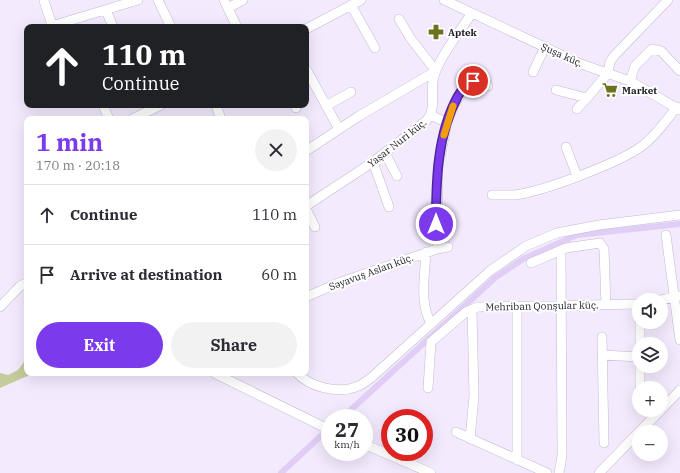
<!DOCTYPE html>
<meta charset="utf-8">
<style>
body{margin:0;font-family:"IBM Plex Serif",serif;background:#f2f2f3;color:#2b2b33;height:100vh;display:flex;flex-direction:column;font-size:15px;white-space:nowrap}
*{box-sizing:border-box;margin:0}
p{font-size:13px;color:#7c7c81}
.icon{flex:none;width:22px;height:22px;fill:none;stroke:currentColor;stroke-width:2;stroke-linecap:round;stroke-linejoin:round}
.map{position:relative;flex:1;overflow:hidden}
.sheet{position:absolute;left:24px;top:116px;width:285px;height:260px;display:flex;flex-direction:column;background:#fff;border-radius:8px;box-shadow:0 4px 16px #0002}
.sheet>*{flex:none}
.top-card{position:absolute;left:24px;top:24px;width:285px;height:84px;border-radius:8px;box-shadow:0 4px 16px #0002;background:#202124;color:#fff;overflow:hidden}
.tools{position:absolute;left:632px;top:293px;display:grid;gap:8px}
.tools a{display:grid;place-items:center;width:36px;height:36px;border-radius:50%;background:#fff;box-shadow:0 4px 16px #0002;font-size:20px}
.speed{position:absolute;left:321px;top:409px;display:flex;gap:8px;font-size:20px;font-weight:700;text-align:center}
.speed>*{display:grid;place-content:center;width:52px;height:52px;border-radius:50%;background:#fff;box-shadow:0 4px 16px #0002;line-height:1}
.speed small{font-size:10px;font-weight:400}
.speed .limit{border:6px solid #d22;background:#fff;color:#111}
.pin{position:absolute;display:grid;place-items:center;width:34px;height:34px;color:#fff;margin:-17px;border:2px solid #fff;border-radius:50%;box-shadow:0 1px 4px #0007}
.me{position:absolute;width:44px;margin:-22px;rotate:0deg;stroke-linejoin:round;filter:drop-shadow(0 0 3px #0008)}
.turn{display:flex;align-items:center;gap:14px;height:84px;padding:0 12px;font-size:18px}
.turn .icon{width:52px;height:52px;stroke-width:2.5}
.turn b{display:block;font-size:28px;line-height:34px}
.round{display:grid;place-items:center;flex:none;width:42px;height:42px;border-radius:21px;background:#f2f2f3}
.summary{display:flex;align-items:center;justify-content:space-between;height:68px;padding:0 12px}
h1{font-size:24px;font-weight:800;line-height:30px;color:#7c3aed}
.button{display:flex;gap:8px;margin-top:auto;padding:8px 12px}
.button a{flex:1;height:46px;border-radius:24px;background:#7c3aed;color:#fff;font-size:16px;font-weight:800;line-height:46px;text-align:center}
.button a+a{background:#f2f2f3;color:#2b2b33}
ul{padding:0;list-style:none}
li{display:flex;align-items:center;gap:12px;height:60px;padding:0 12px;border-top:1px solid #e1e1e2}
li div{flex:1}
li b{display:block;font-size:15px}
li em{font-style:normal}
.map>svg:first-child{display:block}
.green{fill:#c4cc9c}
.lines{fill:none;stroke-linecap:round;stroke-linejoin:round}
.canal{stroke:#e0cef6;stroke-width:6}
.minor-casing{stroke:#c4bad1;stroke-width:10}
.minor{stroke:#fff;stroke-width:9}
.route-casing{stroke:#51269a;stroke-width:10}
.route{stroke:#7c3aed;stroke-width:7}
.slow{stroke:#f59e0b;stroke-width:7}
.labels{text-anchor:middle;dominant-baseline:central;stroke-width:4;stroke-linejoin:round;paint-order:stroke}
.poi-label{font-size:10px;font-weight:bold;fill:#1e1a23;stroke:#fff;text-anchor:start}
.street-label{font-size:10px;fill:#1e1a23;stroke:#fff}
</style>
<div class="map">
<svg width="680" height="473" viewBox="0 0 680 473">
<rect width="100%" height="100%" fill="#f3eafd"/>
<!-- green -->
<path class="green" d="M27 358V373H34L0 388V373L8 375 18 370Z"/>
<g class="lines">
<!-- canal -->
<path class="canal" d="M342 418 496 277 523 259 577 235 680 224
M281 473 323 434"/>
<defs>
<path id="minor" d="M158 0 171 27
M224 0 237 27
M444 0 581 64 630 81 680 110
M44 1 51 22 55 25 138 0
M351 5 375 48
M228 8 243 0
M106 10 113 27
M306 29 361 0
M306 69 339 129
M533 72 545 47
M630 81 635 66 652 49 661 51 680 71
M556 90 587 98 608 73 610 62 614 56 668 0
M103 105 109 119
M216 105 221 119
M295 105 296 108
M326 106 351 92
M577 109 587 98
M132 119 161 105
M447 123 454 105 469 82H477L488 86
M566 147 577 176
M306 151 359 116 436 71 411 39 399 19
M385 153 397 176
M373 162 389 207
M492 195C499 195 507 195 514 195 542 192 619 163 642 146 656 136 666 120 677 107
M306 206 373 162 427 120C436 109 431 94 433 81 436 61 461 30 472 13
M306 209 315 227
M666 235 680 340
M437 249 448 247
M426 252C425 275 419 303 431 323
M531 263 566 248 600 243 604 249 606 305
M306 297 338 283 437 249 438 167 447 123 431 115
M661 300 679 296
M517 306V460
M0 307 20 286 27 283
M640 322V344
M602 337 604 443
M603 355 639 357
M214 373 330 430
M297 373C310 387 337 394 356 387 362 385 367 381 372 377L491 270 526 246 557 233 599 225 680 215
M428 388 431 342 466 312 478 307 639 304
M640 388V366
M661 410 680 390
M456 432 547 473
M639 432 661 410
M470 439 474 396 472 309
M364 444 431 473
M559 473 562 456 561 250
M599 473 639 432"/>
</defs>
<!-- minor casing -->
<use href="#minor" class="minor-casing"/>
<!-- minor -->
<use href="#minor" class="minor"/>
</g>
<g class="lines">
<defs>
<path id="route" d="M436 224C436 181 437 134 458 96 462 90 466 83 473 81"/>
</defs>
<!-- route casing -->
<use href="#route" class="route-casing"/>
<!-- route -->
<use href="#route" class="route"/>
<!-- slow -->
<path class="slow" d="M444 135 453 106"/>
</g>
<!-- icons -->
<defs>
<symbol id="pharmacy-bare" viewBox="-9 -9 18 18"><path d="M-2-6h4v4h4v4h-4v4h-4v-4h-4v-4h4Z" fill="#6a731c" stroke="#fff" stroke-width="2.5" paint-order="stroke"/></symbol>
<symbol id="supermarket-bare" viewBox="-9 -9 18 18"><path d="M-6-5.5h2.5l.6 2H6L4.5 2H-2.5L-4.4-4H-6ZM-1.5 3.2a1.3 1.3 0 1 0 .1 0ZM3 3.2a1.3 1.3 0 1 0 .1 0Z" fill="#6a731c" stroke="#fff" stroke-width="2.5" paint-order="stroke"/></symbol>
</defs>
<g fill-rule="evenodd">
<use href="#pharmacy-bare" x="425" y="21" width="22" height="22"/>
<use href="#supermarket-bare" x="599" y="79" width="22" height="22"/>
</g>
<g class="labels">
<!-- poi labels -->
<g class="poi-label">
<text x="448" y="32">Aptek</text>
<text x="622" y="90">Market</text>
</g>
<!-- street labels -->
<g class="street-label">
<text transform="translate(562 55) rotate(24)">Şuşa küç.</text>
<text transform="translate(397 143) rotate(-38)">Yaşar Nuri küç.</text>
<text transform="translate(371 272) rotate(-20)">Səyavuş Aslan küç.</text>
<text transform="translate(542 306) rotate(-1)">Mehriban Qonşular küç.</text>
</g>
</g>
</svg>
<div class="tools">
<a><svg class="icon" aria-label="sound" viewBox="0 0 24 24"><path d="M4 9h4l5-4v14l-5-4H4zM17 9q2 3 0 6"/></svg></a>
<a><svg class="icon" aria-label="layers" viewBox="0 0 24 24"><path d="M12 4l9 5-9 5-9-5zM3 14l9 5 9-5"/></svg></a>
<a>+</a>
<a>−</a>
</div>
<div class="speed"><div>27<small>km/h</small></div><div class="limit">30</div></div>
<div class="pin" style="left:473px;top:81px;background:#d93025"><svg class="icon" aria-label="arrive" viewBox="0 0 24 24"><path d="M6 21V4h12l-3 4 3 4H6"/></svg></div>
<svg class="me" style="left:436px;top:224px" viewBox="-20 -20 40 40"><circle r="17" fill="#7c3aed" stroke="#fff" stroke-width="3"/><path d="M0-11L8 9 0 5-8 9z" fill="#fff"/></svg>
<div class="top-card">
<div class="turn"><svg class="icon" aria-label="ahead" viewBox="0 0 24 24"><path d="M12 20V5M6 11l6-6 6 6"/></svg><div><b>110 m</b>Continue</div></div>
</div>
<section class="sheet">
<div class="summary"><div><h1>1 min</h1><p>170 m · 20:18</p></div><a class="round"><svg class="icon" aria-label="close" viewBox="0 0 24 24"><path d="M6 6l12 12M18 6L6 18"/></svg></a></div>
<ul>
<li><svg class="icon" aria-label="ahead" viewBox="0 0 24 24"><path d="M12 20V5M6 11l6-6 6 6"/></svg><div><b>Continue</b></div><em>110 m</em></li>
<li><svg class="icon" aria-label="arrive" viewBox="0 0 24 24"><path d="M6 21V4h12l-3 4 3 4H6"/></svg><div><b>Arrive at destination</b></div><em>60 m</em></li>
</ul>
<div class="button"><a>Exit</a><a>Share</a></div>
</section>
</div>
